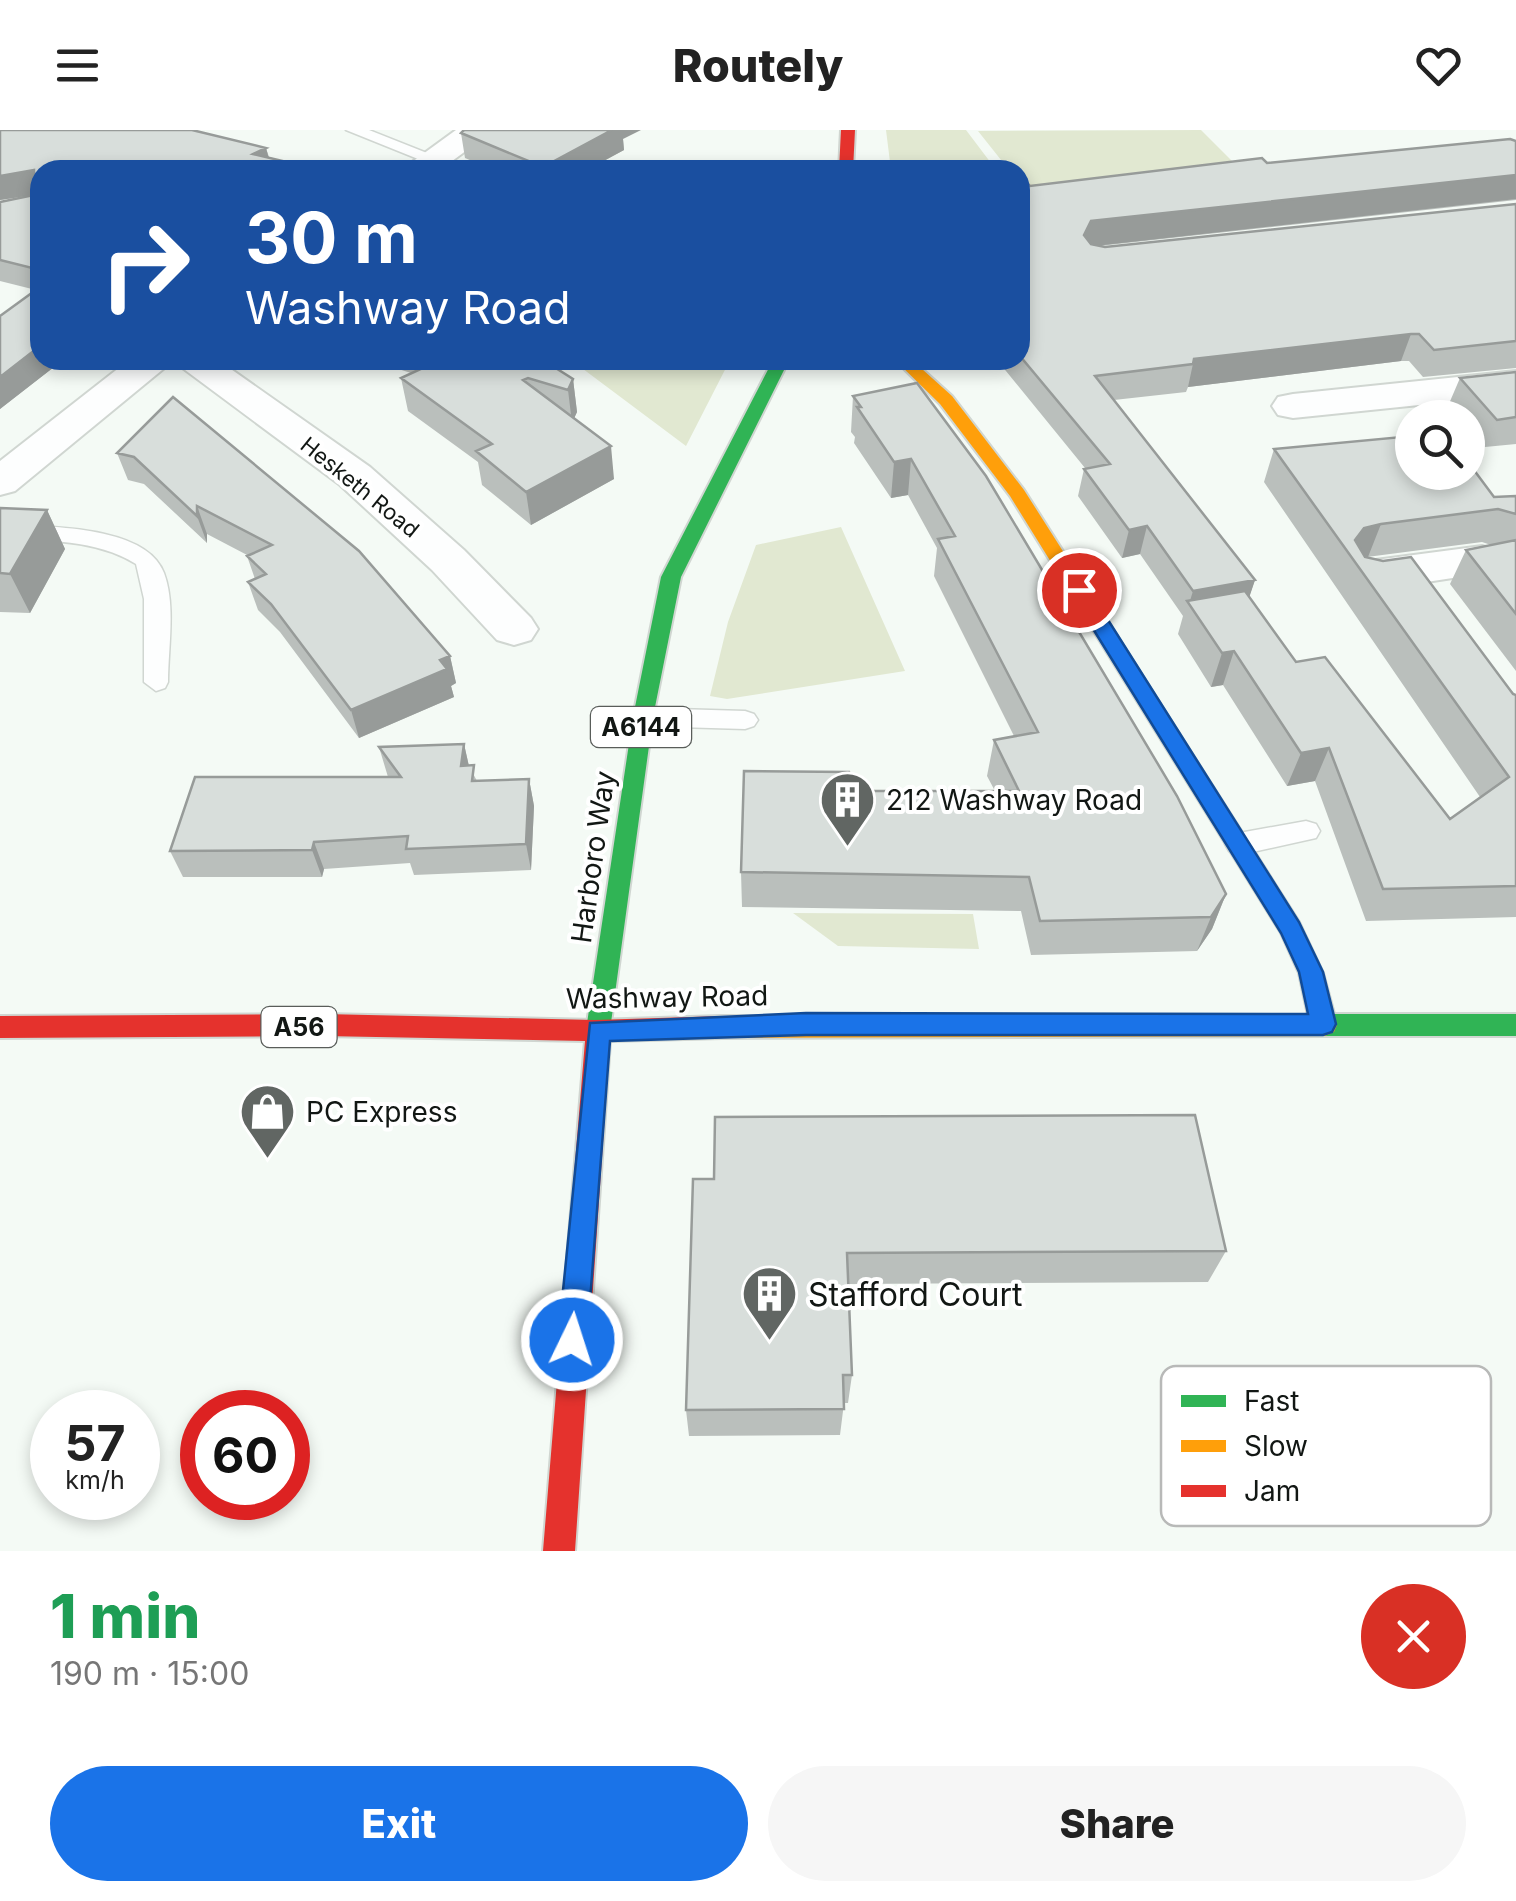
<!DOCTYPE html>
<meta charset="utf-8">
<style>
body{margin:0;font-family:Inter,sans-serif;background:#f6f6f6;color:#222;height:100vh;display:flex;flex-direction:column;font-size:38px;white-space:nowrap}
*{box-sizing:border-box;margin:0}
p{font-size:32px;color:#767676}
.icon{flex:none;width:55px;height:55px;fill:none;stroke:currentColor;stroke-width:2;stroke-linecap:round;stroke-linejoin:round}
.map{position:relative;height:1421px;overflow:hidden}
.panel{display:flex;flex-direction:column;background:#fff;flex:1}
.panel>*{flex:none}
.hud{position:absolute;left:30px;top:30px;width:1000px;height:210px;border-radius:30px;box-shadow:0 5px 15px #0003;background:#1a4fa0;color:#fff;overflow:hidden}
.controls{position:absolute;left:1395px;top:270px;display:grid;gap:20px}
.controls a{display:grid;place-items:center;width:90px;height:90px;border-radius:50%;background:#fff;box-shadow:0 5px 15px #0003;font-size:50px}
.speed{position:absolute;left:30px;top:1260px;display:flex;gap:20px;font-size:50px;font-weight:700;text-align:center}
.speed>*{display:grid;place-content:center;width:130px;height:130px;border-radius:50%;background:#fff;box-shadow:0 5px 15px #0003;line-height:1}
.speed small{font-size:25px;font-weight:400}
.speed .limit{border:15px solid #d22;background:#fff;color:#111}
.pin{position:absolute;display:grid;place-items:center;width:85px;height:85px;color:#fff;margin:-42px;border:5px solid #fff;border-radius:50%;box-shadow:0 2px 10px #0007}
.me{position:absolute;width:110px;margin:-55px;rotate:4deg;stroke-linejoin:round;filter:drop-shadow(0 0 8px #0008)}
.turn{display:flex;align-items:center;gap:35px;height:210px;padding:0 50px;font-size:45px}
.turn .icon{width:130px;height:130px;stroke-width:2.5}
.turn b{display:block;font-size:70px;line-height:85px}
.round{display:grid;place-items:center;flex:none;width:105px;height:105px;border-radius:52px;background:#f6f6f6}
.headline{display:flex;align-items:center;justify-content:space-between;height:170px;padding:0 50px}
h1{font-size:60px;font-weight:800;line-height:75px;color:#1e9e55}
.button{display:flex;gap:20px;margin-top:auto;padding:20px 50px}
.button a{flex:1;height:115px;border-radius:60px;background:#1a73e8;color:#fff;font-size:40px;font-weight:800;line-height:115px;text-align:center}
.button a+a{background:#f6f6f6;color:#222}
header{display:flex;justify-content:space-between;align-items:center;height:130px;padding:0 50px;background:#fff;font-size:45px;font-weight:800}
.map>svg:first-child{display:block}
.green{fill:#e1e8d1}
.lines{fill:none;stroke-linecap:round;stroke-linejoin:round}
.lane-casing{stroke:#d0d6d1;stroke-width:3}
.street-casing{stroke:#d0d6d1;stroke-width:4}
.fast-casing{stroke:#d0d6d1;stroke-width:4}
.slow-casing{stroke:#d0d6d1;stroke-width:4}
.jam-casing{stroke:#d0d6d1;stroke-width:4}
.lane{fill:#fdfefe;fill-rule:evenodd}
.street{fill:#fdfefe;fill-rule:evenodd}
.fast{fill:#30b455;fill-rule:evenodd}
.slow{fill:#ff9f0a;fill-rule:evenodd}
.jam{fill:#e5322d;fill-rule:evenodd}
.wall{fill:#babfbc}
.shaded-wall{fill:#979b99}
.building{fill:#d8dedb;stroke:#979b99;stroke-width:2.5}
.route{fill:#1a73e8;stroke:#114b97;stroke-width:2.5}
.labels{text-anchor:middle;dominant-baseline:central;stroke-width:8;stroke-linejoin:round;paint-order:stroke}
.far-street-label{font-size:22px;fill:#121714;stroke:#fff}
.shield{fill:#fff;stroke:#595d5a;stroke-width:2.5}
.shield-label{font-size:25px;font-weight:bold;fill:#121714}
.poi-label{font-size:28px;fill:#121714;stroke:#fff;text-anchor:start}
.street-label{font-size:28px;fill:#121714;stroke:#fff}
.near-poi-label{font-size:32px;fill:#121714;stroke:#fff;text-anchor:start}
.key{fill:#fff;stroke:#b8b9b8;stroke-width:2.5}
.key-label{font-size:28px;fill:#121714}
</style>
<header><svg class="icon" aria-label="menu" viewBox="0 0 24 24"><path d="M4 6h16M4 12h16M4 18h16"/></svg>Routely<svg class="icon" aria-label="heart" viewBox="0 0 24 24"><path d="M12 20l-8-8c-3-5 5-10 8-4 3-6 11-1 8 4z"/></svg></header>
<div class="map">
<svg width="1516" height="1421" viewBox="0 0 1516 1421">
<rect width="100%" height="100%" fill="#f4faf5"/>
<!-- green -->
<path class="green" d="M886 0H966L994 37 891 40Z
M1201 0 1245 44 1032 71 1020 55V40H1009L978 1Z
M571 230H730L686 316Z
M841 397 905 541 727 569 710 566 728 492 756 415Z
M793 783 973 784 979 819 838 816Z"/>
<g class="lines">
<defs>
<path id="lane" d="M346 0H369L442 29 428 33Z
M0 394C43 397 146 394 164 443 176 475 168 518 168 552L165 558 156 561 144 552V469L136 434C96 409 46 411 0 408Z
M643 578 745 581 754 584 758 590 754 596 745 599 643 596 634 593 630 587 634 581Z
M1306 691 1316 694 1320 701 1316 708 1239 725 1229 721 1225 714 1229 707 1239 703Z"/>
<path id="street" d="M456 0H494L440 40H401Z
M129 230H218L370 337 464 420 531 488 538 499 531 510 514 515 497 510 432 440 340 355 173 231 15 361 0 365V331Z
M1516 241V265L1293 288 1278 285 1272 276 1278 267 1293 264Z
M1482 416 1498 421 1505 431 1498 441 1368 461 1352 457 1345 446 1352 435 1368 431Z"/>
<path id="fast" d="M773 230H789L681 447 653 587 610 900 607 908 598 911 589 908 586 900 633 587 661 447Z
M1325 884H1516V906H1325L1316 902 1313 895 1316 888Z"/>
<path id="slow" d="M895 230H912L952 266 1024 360 1299 792 1323 843 1337 895 1334 902 1325 906 722 908 713 904 710 897 713 890 722 886 1308 885 1299 843 1281 803 1010 366 940 274Z"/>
<path id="jam" d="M841 0H855L853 40H839Z
M323 884 595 890 722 886 731 890 734 897 731 904 722 908 610 911 575 1421H543L585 911 323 906 0 908V886Z"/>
</defs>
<!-- lane casing -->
<use href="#lane" class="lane-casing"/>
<!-- street casing -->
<use href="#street" class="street-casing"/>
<!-- fast casing -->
<use href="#fast" class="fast-casing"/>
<!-- slow casing -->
<use href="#slow" class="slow-casing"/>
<!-- jam casing -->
<use href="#jam" class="jam-casing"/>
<!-- lane -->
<use href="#lane" class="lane"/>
<!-- street -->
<use href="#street" class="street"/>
<!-- fast -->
<use href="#fast" class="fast"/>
<!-- slow -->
<use href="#slow" class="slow"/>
<!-- jam -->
<use href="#jam" class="jam"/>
</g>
<!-- wall -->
<path class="wall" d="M0 0H192L266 18 269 27 287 32 289 40H40V230H63L0 279V186L36 160 0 151V72L34 65 0 70Z
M461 3 623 9 624 20 587 40H493L465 28Z
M1516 11V70L1099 116 1105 117 1516 74V238L1423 247 1409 231H1401L1188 257 1186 262 1114 270 1255 450 1249 467 1296 532 1450 689 1480 667 1264 352 1274 319 1494 367 1516 366V541L1450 454 1466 420 1491 415 1482 412 1367 427 1516 565V787L1366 791 1315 651 1287 656 1223 555 1211 557 1178 504 1183 486 1140 424 1122 428 1078 366 1084 339 1085 338 997 230H1020V47L1030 56Z
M370 230H543L573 249 577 282 574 288 614 349 531 395 482 355 478 332 408 281 401 248 411 243Z
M1516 242V314L1485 317 1468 298V288H1459L1448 276 1460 248Z
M917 253 1226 764 1212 799 1197 821 1031 825 1021 781 742 777 741 742 853 661H995L987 646 994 610 1014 606 934 446 937 418 908 365 891 368 854 313 855 307 851 302 853 266Z
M173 267 450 526 456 553 451 556 454 567 359 608 280 502 258 480 248 452 255 449 247 426H249L207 404V413L144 354 128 350 117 323Z
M0 378 47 380 65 419 30 483 0 482Z
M464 614 469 636 477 651 529 649 534 676 531 740 414 745 410 733 324 739 322 747H183L170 721 388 647 379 617Z
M693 1049 1226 1121 1208 1152 848 1154 852 1245 848 1273H844L840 1305 689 1306 686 1280Z"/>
<!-- shaded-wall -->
<path class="shaded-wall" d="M611 0H641L623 9 624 20 587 40H543V37Z
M266 18 272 40 253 24Z
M287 32 289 40H275Z
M34 40 40 64 0 70V46Z
M1516 45V69L1086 117 1084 105 1091 91Z
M1411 204 1401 231 1188 257 1194 229Z
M40 216V230H63L0 279V247Z
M573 249 577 282 572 293 568 260Z
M611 316 614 349 531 395 526 362Z
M911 329 908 365 891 368 894 332Z
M197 376 207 404V413L197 386Z
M47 380 65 419 30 483 10 444Z
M1381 394 1368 427 1350 424 1355 410 1364 398Z
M1147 396 1140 424 1122 428 1129 400Z
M1255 450 1246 477 1189 474 1193 461Z
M1234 521 1223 555 1211 557 1222 523Z
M450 526 456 553 451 556 454 567 359 608 351 580Z
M464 614 470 641 461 636Z
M1329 618 1315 651 1287 656 1301 623Z
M529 649 534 676 531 740 526 714Z
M314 712 324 739 322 747 312 720Z
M1226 764 1212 799 1197 821 1211 787Z"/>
<!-- building -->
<path class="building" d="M0 0H192L266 18 253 24 287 32 275 40H40V140L0 130V72L34 65V40L0 46Z
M464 0H612L543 37 461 3Z
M1510 9 1516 11V45L1091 91 1084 105 1091 114 1105 117 1516 74V211L1434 220 1419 204H1411L1194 229 1193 234 1095 246 1255 450 1193 461 1147 396 1129 400 1084 339 1110 334 1020 226V47L1030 56 1262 28 1267 33Z
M40 157V216L0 247V186Z
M440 230H543L573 249 568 260 528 248 523 250 611 316 526 362 476 321 492 314 401 248Z
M1516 242V287L1497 290 1460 248Z
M917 253 986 346 1177 666 1226 764 1211 787 1040 791 1029 747 741 742 744 641 849 642 853 661H1019L994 610 1038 602 938 409 955 406 911 329 894 332 857 277H861L853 266Z
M173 267 359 421 450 526 440 530 447 539 351 580 271 474 248 452 266 444 247 426 272 415 197 376V386L134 327 117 323Z
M1412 306V342H1468V332L1494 367 1516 366V384L1498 379 1381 394 1364 398 1355 410 1365 427 1383 431 1411 427 1513 564 1516 565V756L1383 759 1329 618 1301 623 1234 521 1222 523 1187 471 1245 461 1296 532 1325 527 1450 689 1509 647 1274 319Z
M0 378 47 380 10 444 0 443Z
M1516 410V484L1466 420Z
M464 614 461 636 474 635 472 651 529 649 526 714 406 719 408 706 314 712 312 720 170 721 195 647H401L379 617Z
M1195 985 1226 1121 847 1123 852 1245H843L844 1279 686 1280 693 1049H714L715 987Z"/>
<!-- route -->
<path class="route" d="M1079 453 1086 455 1299 792 1323 842 1336 894 1332 902 1323 905H806L610 911 587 1210 583 1220 572 1224 562 1220 558 1210 590 893 806 883 1308 884 1299 842 1281 803 1069 460Z"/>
<!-- icons -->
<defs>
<symbol id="building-pin" viewBox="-11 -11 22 30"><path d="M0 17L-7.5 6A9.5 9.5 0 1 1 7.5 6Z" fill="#616663" stroke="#fff"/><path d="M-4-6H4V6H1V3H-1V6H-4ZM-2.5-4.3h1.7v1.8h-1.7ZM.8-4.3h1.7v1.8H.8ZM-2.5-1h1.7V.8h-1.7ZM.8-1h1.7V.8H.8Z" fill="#fff"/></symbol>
<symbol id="shop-pin" viewBox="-11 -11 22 30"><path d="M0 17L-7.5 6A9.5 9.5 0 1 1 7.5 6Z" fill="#616663" stroke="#fff"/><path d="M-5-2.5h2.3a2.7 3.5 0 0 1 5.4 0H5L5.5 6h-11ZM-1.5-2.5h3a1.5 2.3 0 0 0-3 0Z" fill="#fff"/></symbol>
</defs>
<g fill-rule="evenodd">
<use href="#building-pin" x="816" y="638" width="63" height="86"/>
<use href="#shop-pin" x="236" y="950" width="63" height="86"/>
<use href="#building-pin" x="738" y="1132" width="63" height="86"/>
</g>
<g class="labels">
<!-- far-street labels -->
<g class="far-street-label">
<text transform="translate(360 357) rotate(39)">Hesketh Road</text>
</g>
<!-- shield labels -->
<g class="shield">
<rect x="591" y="577" width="100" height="40" rx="8"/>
<rect x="261.5" y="877" width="75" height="40" rx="8"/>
</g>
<g class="shield-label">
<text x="641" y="597">A6144</text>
<text x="299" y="897">A56</text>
</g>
<!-- poi labels -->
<g class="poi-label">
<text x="886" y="670">212 Washway Road</text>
<text x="306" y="982">PC Express</text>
</g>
<!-- street labels -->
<g class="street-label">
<text transform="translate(593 727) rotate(-82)">Harboro Way</text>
<text transform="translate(667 867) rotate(-1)">Washway Road</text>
</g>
<!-- near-poi labels -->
<g class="near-poi-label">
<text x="808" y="1164">Stafford Court</text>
</g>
</g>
<!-- legend -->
<rect x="1161" y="1236" width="330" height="160" rx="15" class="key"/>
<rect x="1181" y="1265" width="45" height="12" fill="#30b455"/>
<rect x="1181" y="1310" width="45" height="12" fill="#ff9f0a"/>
<rect x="1181" y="1355" width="45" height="12" fill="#e5322d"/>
<g class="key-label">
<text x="1244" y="1281">Fast</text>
<text x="1244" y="1326">Slow</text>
<text x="1244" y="1371">Jam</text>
</g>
</svg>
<div class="controls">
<a><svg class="icon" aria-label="search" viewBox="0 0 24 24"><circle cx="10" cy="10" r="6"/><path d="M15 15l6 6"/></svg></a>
</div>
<div class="speed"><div>57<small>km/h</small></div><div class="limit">60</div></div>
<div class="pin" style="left:1079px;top:460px;background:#d93025"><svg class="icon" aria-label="arrive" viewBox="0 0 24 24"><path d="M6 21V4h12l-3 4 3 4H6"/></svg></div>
<svg class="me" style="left:572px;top:1210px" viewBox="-20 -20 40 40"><circle r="17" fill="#1a73e8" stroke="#fff" stroke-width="3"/><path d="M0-11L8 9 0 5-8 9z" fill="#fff"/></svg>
<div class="hud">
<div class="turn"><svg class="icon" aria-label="right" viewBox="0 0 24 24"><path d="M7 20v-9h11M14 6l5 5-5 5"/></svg><div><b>30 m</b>Washway Road</div></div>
</div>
</div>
<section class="panel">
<div class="headline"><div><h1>1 min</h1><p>190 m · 15:00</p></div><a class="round" style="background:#d93025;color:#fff"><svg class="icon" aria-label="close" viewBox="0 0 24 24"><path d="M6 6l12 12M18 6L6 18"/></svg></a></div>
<div class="button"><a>Exit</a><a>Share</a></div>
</section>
